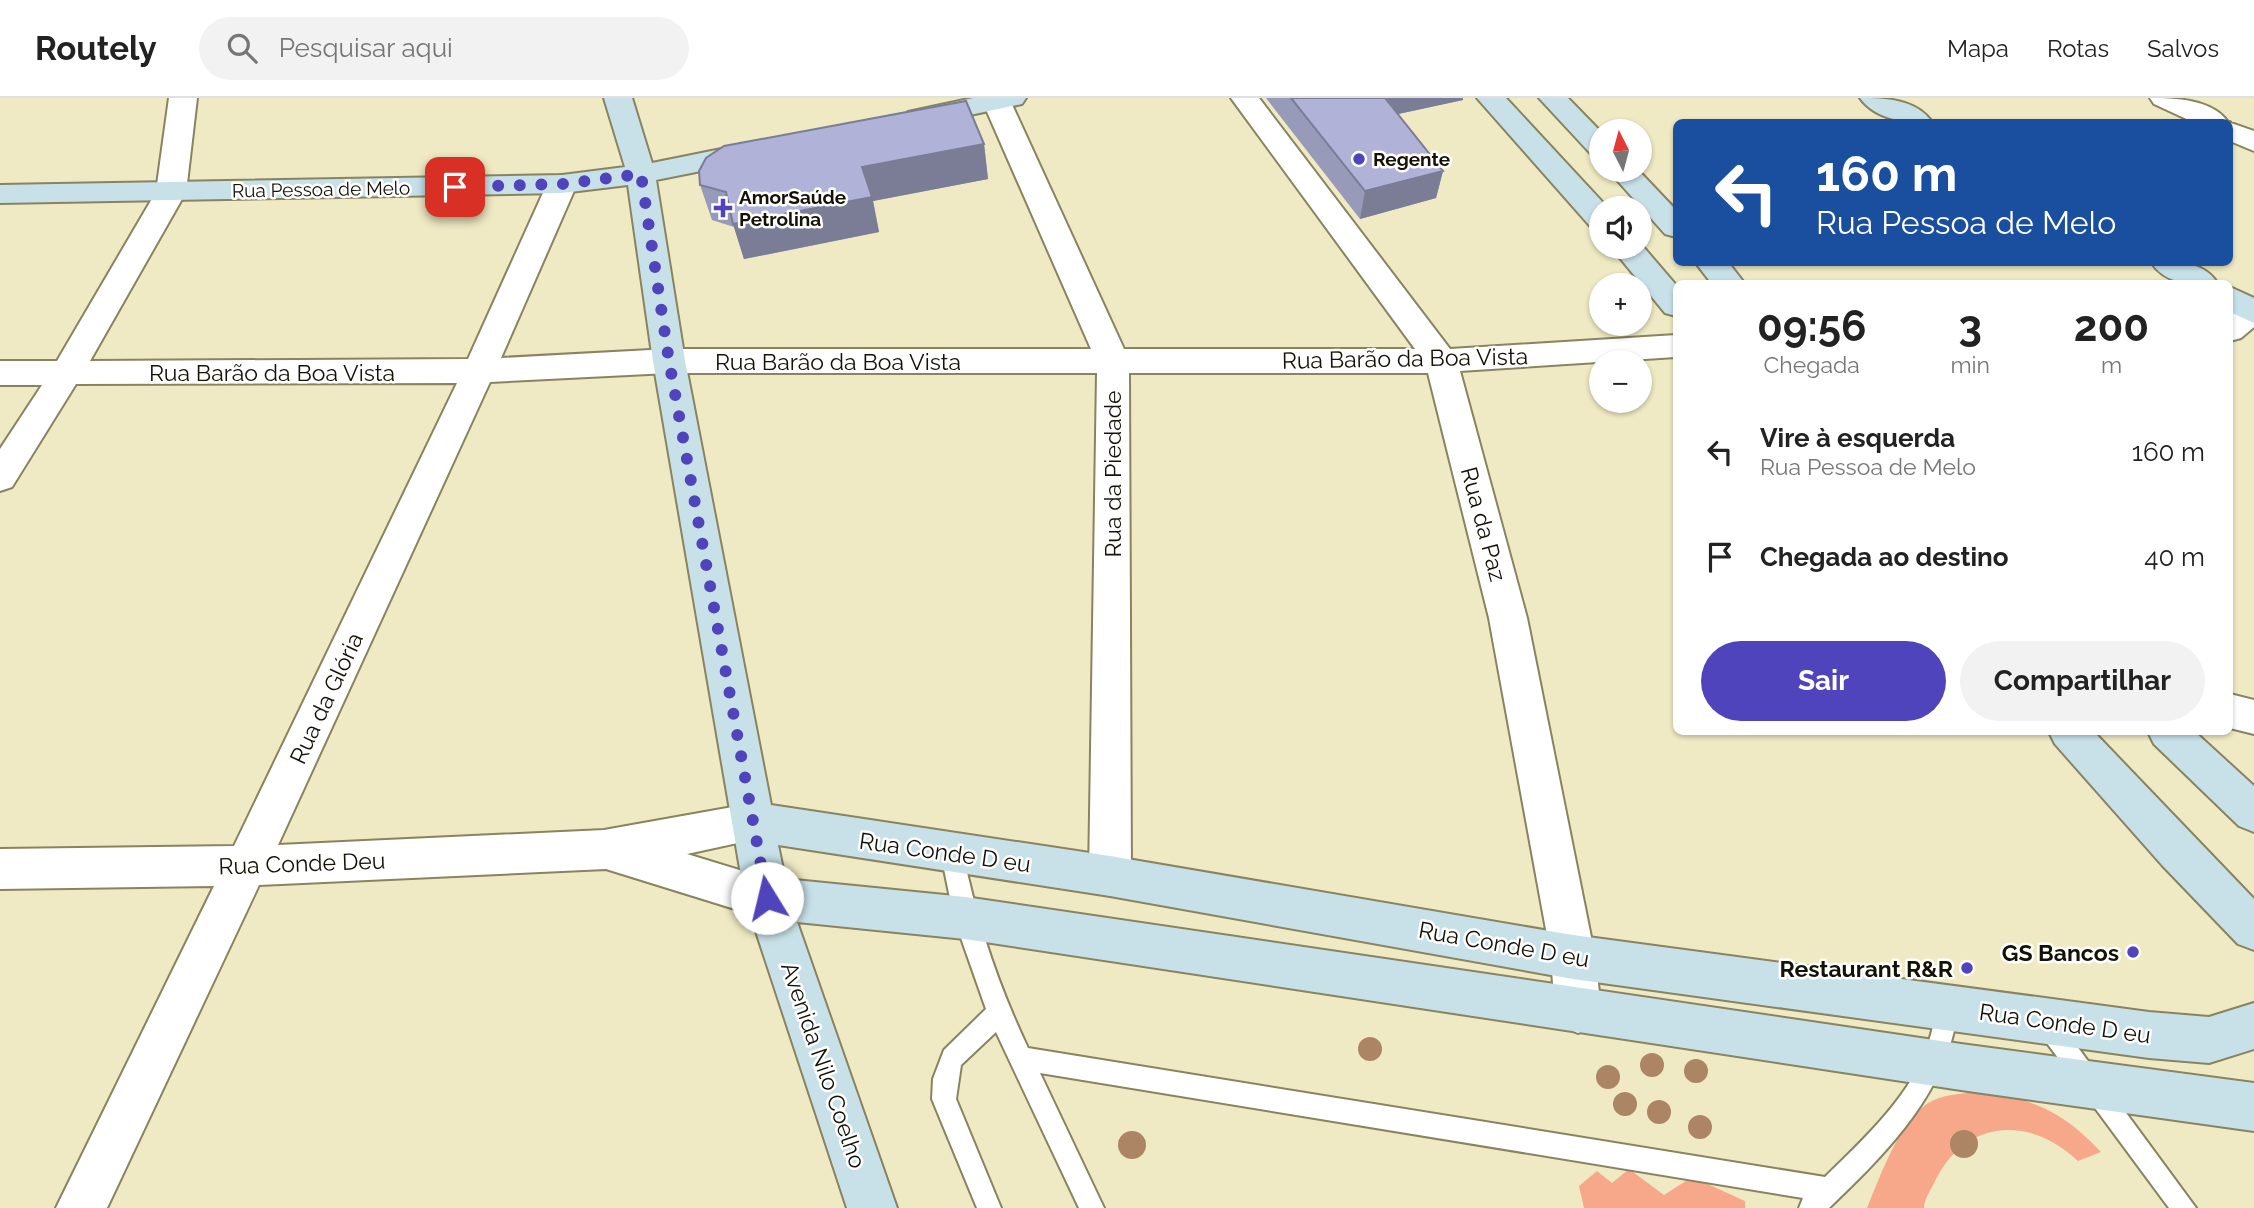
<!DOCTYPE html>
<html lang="pt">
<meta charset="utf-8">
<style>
body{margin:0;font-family:Raleway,sans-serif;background:#f2f2f2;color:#222;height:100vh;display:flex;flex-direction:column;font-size:26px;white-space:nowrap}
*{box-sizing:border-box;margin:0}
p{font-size:23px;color:#767676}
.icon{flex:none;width:38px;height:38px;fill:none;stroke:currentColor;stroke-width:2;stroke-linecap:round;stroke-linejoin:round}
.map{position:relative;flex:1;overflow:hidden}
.drawer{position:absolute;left:1673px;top:182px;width:560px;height:455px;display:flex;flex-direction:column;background:#fff;border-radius:10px;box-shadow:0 2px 5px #0004}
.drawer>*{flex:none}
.top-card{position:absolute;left:1673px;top:21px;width:560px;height:147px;border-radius:10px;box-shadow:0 2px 5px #0004;background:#1a4fa0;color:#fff;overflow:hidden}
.needle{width:46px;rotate:354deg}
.buttons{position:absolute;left:1589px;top:21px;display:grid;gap:14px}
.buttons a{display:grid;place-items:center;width:63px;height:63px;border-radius:50%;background:#fff;box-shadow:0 2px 5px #0004;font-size:35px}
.pin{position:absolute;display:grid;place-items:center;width:60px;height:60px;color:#fff;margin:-30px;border-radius:14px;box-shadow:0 4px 10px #0006}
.me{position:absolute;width:77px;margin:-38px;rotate:351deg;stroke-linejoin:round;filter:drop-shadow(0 0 5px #0008)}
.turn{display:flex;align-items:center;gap:24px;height:147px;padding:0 28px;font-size:32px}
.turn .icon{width:91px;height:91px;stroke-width:2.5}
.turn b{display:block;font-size:49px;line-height:60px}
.eta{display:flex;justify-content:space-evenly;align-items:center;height:119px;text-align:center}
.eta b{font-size:42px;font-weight:700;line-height:49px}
.primary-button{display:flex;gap:14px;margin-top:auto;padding:14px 28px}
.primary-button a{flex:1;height:80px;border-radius:42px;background:#4f44bb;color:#fff;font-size:28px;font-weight:700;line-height:80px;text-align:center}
.primary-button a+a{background:#f2f2f2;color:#222}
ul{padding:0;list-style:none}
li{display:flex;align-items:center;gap:21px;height:105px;padding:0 28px}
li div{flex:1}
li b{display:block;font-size:26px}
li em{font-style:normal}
header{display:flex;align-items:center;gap:42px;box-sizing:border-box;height:98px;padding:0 35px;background:#fff;border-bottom:2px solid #e0e0e0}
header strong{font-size:33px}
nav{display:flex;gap:38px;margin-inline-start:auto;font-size:24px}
.search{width:490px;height:63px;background:#f2f2f2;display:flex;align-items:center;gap:18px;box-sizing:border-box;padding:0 24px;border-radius:38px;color:#767676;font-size:26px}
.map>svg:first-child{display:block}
.green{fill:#f7a88a}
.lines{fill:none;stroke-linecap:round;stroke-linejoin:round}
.lane-casing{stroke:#888360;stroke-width:4}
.street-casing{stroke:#888360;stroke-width:4}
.secondary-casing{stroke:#888360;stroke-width:4}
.lane{fill:#fff;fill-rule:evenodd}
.street{fill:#fff;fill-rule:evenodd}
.secondary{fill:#c8e1e9;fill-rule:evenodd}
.tree{fill:#ac8565}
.wall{fill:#979ab9}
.shaded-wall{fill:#7b7d96}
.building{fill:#b0b3d7;stroke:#7b7d96;stroke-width:2}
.route{stroke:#4f44bb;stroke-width:12;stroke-dasharray:0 21.6}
.poi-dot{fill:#4f44bb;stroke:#fff;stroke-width:2.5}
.labels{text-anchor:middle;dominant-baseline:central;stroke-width:5;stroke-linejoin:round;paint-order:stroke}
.far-poi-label{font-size:19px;font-weight:bold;fill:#141205;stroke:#fff;text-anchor:start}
.far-street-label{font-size:19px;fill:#141205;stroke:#fff}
.street-label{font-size:23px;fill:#141205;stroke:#fff}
.poi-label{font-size:23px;font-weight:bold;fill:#141205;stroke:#fff;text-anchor:end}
</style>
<header>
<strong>Routely</strong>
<div class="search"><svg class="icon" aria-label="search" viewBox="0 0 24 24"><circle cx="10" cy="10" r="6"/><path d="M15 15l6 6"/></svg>Pesquisar aqui</div>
<nav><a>Mapa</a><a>Rotas</a><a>Salvos</a></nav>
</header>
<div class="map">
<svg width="2254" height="1110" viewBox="0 0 2254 1110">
<rect width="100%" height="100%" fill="#efeac3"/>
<!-- green -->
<path class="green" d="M1985 994C2037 1002 2065 1016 2101 1054L2078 1063C2031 1018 1967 1020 1936 1081 1932 1090 1924 1101 1924 1110H1867C1880 1079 1901 1018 1932 1003 1949 995 1967 995 1985 994Z
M1629 1071 1664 1097 1692 1079 1745 1103V1110H1584L1579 1088 1597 1073 1612 1085Z"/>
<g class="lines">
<defs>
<path id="lane" d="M952 746 960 749 963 756C977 824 998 887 1028 950L1825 1079C1861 1044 1906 1002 1925 955 1932 938 1934 919 1941 902L1949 899 1957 902C1962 913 1957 922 1954 933 1937 1005 1881 1060 1829 1110H1799L1803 1100 1040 975 1104 1110H1079L996 934 961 967 956 1001 1001 1110H977L932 1001 933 981 944 952 986 911 954 820 941 756 944 749Z
M2049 917 2057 921 2196 1110H2169L2041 937 2037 929 2041 921Z"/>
<path id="street" d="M169 0H197L186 94 90 263 468 261 547 86 552 79 562 77 572 79 577 86 501 260 669 251H1091L981 0H1009L1124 251H1415L1231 0H1259L1450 251 1676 237V259L1460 273 1527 520 1595 859 1601 912 1594 928 1578 935 1562 928 1555 912 1551 859 1489 520 1428 275H1129L1131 778 1125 792 1110 798 1095 792 1089 778 1097 275H669L490 284 278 747 604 732 755 705 770 710 776 724 770 738 687 756 782 785 789 800 782 815 767 821 606 771 259 787 107 1110H56L214 788 0 791V751L234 748 457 285 76 286 12 389 0 393V351L42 287H0V263H57L156 94Z
M2150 0C2175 0 2212 1 2228 24L2254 33V53L2230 43V24H2193L2154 6Z
M2254 200V229L2241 240 2230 243V215L2243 203Z
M2230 596 2254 602V636L2230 630Z"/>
<path id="secondary" d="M604 0H632L652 65 756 44 766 47 770 53 766 59 756 62 656 82 685 263 771 707 1110 758 1573 837 2149 914 2209 919 2254 905V951L2209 965 2149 960 1573 881 1110 798 778 747 785 781 965 799 1961 946 2254 985V1033L1961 992 965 841 797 824 897 1110H847L745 800 653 263 628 87 562 95 0 105V87L562 77 625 69Z
M973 0H1026L1022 6 918 28 908 26 904 20 908 14Z
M1477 0H1506L1608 110H1601V131L1590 128Z
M1539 0H1568L1601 34V59L1591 56Z
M1860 0C1885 0 1916 1 1932 24 1908 26 1876 22 1860 0Z
M1608 72H1638L1676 112V139L1665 136Z
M1640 145 1676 187V218L1665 215 1611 149H1640Z
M1695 164H1728L1745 186H1712Z
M2151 164C2175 164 2204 162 2218 186 2194 186 2166 188 2151 164Z
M2230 189 2254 200V225L2230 214Z
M2049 634H2094L2254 801V852L2238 846 2162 767 2055 646Z
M2148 634H2195L2254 688V734L2239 728 2154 646Z"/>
</defs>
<!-- lane casing -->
<use href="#lane" class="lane-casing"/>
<!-- street casing -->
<use href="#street" class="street-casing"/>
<!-- secondary casing -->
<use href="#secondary" class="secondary-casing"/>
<!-- lane -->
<use href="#lane" class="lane"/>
<!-- street -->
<use href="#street" class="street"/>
<!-- secondary -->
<use href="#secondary" class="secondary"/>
</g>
<!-- trees -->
<g class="tree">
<circle cx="1370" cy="951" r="12"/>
<circle cx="1652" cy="967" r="12"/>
<circle cx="1696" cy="973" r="12"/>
<circle cx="1608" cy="979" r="12"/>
<circle cx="1625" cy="1006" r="12"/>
<circle cx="1659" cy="1014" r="12"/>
<circle cx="1700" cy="1029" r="12"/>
<circle cx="1964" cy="1046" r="14"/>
<circle cx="1132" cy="1047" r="14"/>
</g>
<!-- wall -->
<path class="wall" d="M1266 0H1463V2L1398 16 1443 73 1436 100 1360 121Z
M984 46 988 81 873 103 879 134 744 161 734 129 712 122 700 87Z"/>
<!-- shaded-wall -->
<path class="shaded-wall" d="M1379 0H1463V2L1375 21Z
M984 46 988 81 873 103 879 134 744 161 733 126 862 69Z
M1443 73 1436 100 1360 121 1365 93Z"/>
<!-- building -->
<path class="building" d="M1291 0H1385L1443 73 1365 93Z
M966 3 984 46 862 69 872 99 733 126 726 94 700 87 699 73 706 60 724 48Z"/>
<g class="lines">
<!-- route -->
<path class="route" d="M455 89 562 86 641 76 669 263 767 800"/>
</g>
<!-- markers -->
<g class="poi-dot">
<circle cx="1359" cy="61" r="7"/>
<path d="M719.5 99.5h7v7h7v7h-7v7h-7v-7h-7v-7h7z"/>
<circle cx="2133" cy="854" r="7"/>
<circle cx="1967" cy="870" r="7"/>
</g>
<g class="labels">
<!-- far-poi labels -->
<g class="far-poi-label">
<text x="1373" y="61">Regente</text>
<text x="739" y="99">AmorSaúde<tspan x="739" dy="22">Petrolina</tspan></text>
</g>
<!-- far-street labels -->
<g class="far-street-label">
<text transform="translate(321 91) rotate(-1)">Rua Pessoa de Melo</text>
</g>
<!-- street labels -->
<g class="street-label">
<text transform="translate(1405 260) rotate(-1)">Rua Barão da Boa Vista</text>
<text x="838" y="263">Rua Barão da Boa Vista</text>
<text x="272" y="274">Rua Barão da Boa Vista</text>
<text transform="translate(1112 376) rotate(-90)">Rua da Piedade</text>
<text transform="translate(1484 426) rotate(75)">Rua da Paz</text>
<text transform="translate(326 600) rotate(-65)">Rua da Glória</text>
<text transform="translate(945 754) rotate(8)">Rua Conde D eu</text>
<text transform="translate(302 765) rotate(-2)">Rua Conde Deu</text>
<text transform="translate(1504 846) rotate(10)">Rua Conde D eu</text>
<text transform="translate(2065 925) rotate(8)">Rua Conde D eu</text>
<text transform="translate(824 967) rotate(71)">Avenida Nilo Coelho</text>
</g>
<!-- poi labels -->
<g class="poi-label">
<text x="2119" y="854">GS Bancos</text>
<text x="1953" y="870">Restaurant R&amp;R</text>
</g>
</g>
</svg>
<div class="buttons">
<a><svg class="needle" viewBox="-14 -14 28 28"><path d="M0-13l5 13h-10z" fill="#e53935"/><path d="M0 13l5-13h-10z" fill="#767676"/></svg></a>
<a><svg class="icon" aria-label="sound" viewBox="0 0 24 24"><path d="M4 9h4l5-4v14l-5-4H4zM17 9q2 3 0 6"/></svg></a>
<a>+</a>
<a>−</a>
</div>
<div class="pin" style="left:455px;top:89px;background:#d93025"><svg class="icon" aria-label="arrive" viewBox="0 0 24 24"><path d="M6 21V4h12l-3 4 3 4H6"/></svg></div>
<svg class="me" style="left:767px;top:800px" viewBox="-20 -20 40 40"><circle r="19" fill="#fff"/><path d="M0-13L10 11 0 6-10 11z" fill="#4f44bb"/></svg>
<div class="top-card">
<div class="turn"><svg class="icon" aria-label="left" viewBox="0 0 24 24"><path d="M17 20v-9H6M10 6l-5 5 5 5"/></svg><div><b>160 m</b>Rua Pessoa de Melo</div></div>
</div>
<section class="drawer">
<div class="eta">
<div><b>09:56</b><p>Chegada</p></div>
<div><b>3</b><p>min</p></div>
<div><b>200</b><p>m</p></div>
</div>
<ul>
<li><svg class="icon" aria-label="left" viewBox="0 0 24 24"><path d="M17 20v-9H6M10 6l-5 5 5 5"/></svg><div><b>Vire à esquerda</b><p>Rua Pessoa de Melo</p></div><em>160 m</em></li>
<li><svg class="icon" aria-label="arrive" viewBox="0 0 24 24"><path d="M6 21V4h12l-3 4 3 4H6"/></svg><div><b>Chegada ao destino</b></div><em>40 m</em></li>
</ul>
<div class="primary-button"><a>Sair</a><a>Compartilhar</a></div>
</section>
</div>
